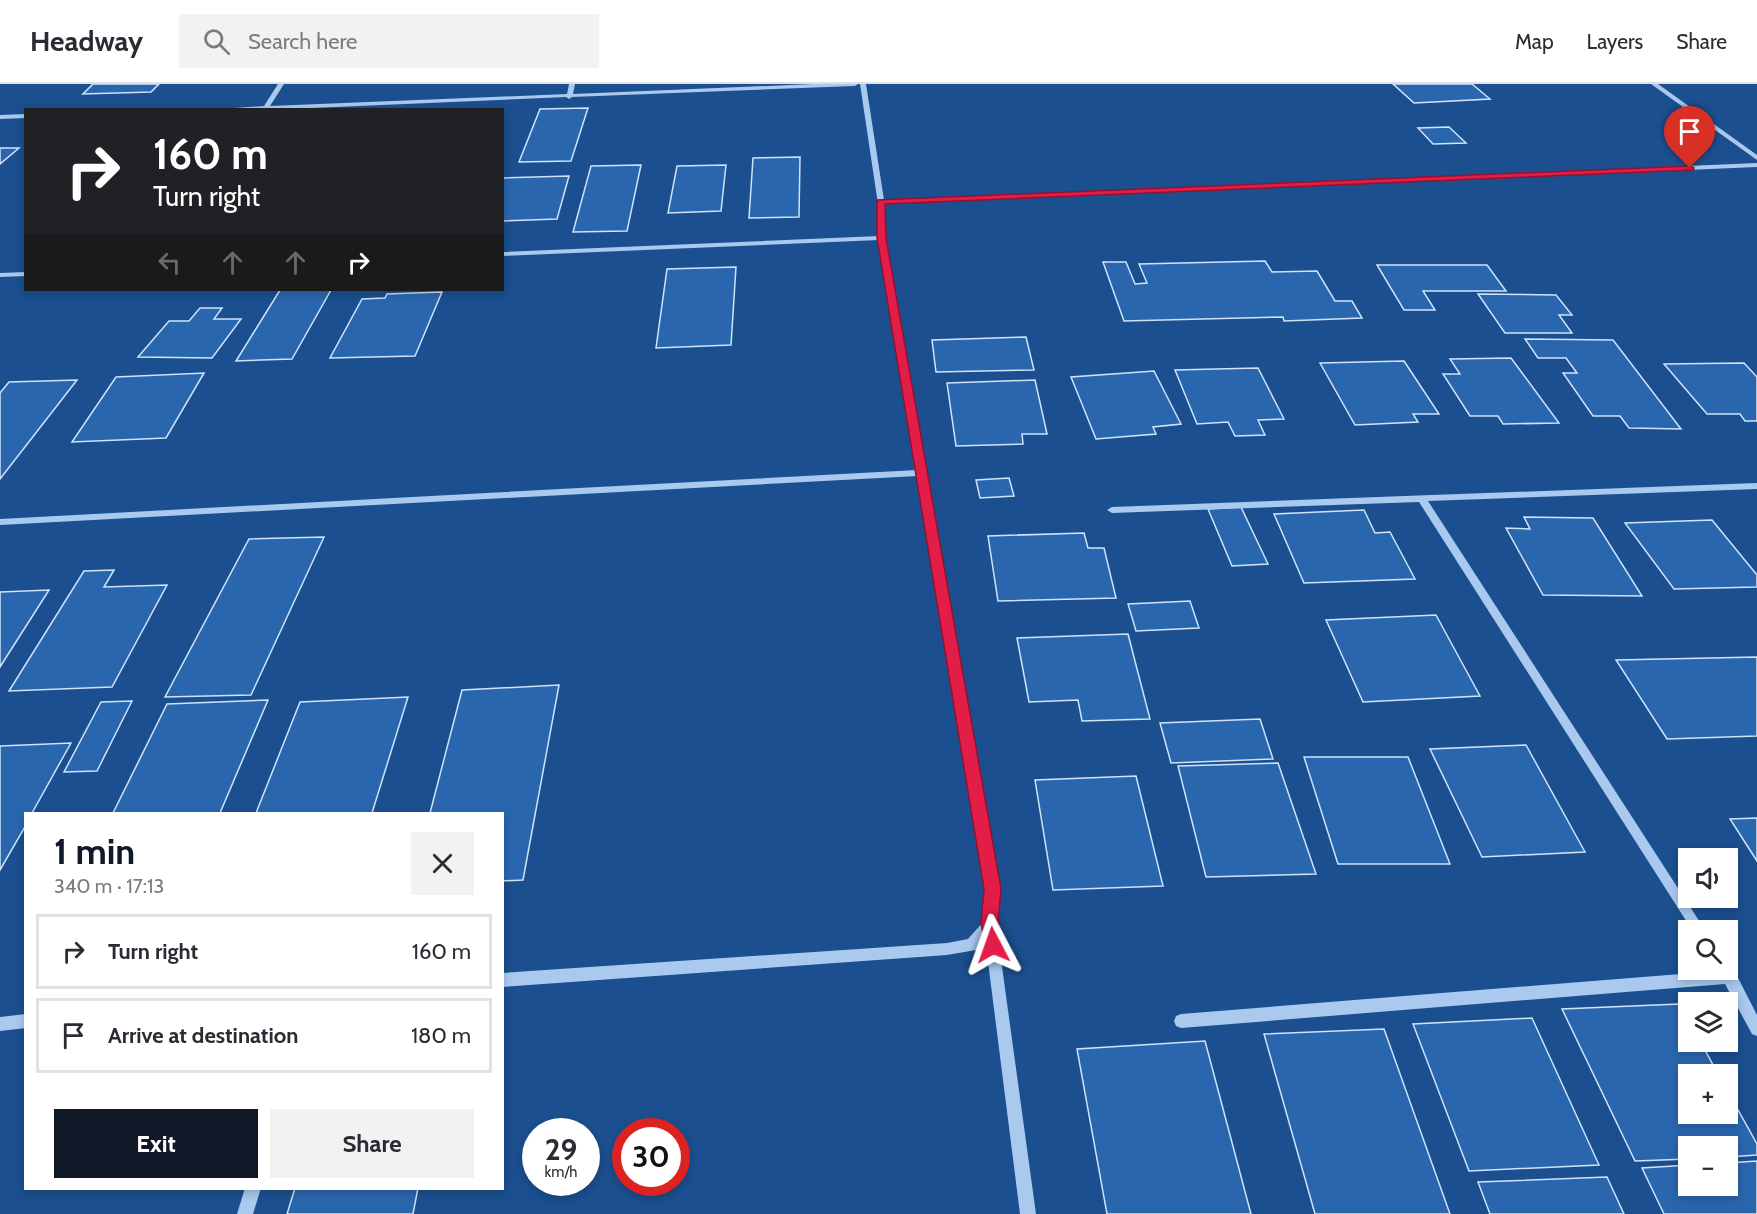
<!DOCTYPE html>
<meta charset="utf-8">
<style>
body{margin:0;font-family:Cabin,sans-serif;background:#f2f2f3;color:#2b2b33;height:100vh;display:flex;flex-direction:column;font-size:22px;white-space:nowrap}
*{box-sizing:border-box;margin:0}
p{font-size:20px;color:#7c7c81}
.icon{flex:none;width:33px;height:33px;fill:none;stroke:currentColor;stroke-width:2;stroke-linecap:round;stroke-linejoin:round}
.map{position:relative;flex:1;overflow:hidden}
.drawer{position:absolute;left:24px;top:728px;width:480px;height:378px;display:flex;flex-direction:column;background:#fff;border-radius:0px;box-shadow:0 3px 9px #0003}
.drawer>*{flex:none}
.guide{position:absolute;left:24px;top:24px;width:480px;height:183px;border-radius:0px;box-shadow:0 3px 9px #0003;background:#202124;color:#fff;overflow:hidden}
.buttons{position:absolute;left:1678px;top:764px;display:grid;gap:12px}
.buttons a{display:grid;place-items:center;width:60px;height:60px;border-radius:0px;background:#fff;box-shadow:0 3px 9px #0003;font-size:30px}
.speed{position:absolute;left:522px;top:1034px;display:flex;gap:12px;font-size:30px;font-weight:700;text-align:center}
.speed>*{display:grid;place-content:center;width:78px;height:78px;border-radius:50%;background:#fff;box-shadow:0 3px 9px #0003;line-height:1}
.speed small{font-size:15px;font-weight:400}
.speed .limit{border:9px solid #d22;background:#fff;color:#111}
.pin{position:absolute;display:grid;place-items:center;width:51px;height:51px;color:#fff;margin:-62px -26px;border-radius:50% 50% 50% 0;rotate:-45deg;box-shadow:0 0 6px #0007}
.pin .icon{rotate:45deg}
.me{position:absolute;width:66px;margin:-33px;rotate:356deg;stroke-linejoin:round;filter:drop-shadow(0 0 4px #0008)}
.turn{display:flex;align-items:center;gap:21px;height:126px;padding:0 30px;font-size:27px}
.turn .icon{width:78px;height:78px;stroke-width:2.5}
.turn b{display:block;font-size:42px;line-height:51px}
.lanes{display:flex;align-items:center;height:57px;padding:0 30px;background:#0003;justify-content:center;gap:30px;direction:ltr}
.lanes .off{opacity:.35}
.round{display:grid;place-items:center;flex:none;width:63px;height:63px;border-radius:0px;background:#f2f2f3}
.headline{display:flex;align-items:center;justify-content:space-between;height:102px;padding:0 30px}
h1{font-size:36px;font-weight:700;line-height:45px;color:#111827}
.primary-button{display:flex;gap:12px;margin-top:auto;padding:12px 30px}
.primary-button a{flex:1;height:69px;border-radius:0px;background:#111827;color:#fff;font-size:24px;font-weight:700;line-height:69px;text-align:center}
.primary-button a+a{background:#f2f2f3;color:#2b2b33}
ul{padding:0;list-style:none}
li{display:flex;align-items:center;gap:18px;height:75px;margin:0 12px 9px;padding:0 18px;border:3px solid #e1e1e2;border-radius:0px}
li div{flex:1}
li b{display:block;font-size:22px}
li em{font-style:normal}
header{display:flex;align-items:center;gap:36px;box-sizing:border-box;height:84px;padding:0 30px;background:#fff;border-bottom:2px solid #e1e1e2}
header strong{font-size:28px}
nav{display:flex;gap:33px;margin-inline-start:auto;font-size:21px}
.search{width:420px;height:54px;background:#f2f2f3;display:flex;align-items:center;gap:15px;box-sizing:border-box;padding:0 21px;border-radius:0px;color:#7c7c81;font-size:22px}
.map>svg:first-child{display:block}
.building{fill:#2a66ad;stroke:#cfe3fa;stroke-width:1.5}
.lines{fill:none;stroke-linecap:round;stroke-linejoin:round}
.minor{fill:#a9c9ee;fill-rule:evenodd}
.route{fill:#e11d48;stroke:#92132f;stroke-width:1.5}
</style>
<header>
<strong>Headway</strong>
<div class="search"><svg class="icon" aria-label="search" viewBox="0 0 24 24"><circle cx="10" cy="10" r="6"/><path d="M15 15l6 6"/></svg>Search here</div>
<nav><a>Map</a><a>Layers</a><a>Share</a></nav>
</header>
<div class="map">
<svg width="1757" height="1130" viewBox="0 0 1757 1130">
<rect width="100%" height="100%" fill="#1b4f8f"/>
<!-- building -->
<path class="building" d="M93 0H159L151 8 83 10Z
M1393 0H1472L1490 15 1414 19Z
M588 24 571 77 519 78 540 25Z
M1449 43 1466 59 1433 60 1418 44Z
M0 64H19L0 80Z
M800 73 799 133 749 134 753 74Z
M641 81 627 147 573 148 591 82Z
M726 81 721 127 668 129 677 82Z
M569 92 557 135 502 137V94Z
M1265 177 1272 188 1317 187 1335 217H1352L1362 234 1284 237 1283 233 1124 237 1103 178H1126L1135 200 1147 199 1139 180Z
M1377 181H1487L1506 207H1423L1435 226H1404Z
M736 183 731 261 656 264 667 185Z
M280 206H331L292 275 236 277Z
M442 208 415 272 330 274 362 215 385 214 387 210Z
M1478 210 1556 211 1572 231H1559L1572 249H1505Z
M200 224H222L214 235H241L212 274 138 273 169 237H189Z
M1026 253 1034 286 936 288 932 256Z
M1525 255 1613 256 1681 345 1629 344 1620 332H1593L1563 289H1577L1566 274H1538Z
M1511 274 1559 339 1503 340 1498 332H1470L1443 290H1460L1450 275Z
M1404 277 1439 330H1413L1418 338 1355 341 1320 279Z
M1744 279 1757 293V337H1745L1740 330H1707L1664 280Z
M1258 284 1284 335 1258 336 1265 351 1235 352 1228 338 1197 340 1175 286Z
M1154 287 1181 340 1153 343 1156 350 1096 355 1071 293Z
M204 289 166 354 72 358 116 293Z
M77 296 0 395V309L9 298Z
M1035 296 1047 350H1022L1023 360 956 362 947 299Z
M1009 394 1014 412 980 414 976 396Z
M1241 423 1268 480 1232 482 1208 425Z
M1364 426 1375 449 1390 448 1415 495 1304 499 1274 430Z
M1524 433 1593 434 1642 512 1543 511 1506 444 1530 445Z
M1712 436 1757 491V503L1674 505 1625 439Z
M1084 449 1088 464H1104L1116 514 998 517 988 452Z
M324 453 251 611 165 613 249 455Z
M114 486 104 503 167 501 112 603 9 607 84 487Z
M49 506 0 583V508Z
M1190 517 1199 544 1136 547 1128 520Z
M1436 531 1480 612 1363 618 1326 536Z
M1128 550 1150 635 1082 637 1078 616 1029 618 1017 554Z
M1757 573V652L1667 655 1616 576Z
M559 601 523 796 502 797V729H430L462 606Z
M408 613 372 729H256L300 618Z
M268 616 220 729H113L167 620Z
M132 617 97 687 64 688 101 618Z
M1260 635 1273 675 1171 679 1160 639Z
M71 659 32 729H26V741L0 786V662Z
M1526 661 1585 768 1482 773 1430 665Z
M1304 673H1408L1450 780H1338Z
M1278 679 1316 790 1206 793 1178 682Z
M1136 692 1163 802 1053 806 1035 696Z
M1757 734V777L1730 735Z
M1679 920 1689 938V957H1700L1718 990H1689V1029H1728V1008L1757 1060V1071L1728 1073V1062H1689V1075L1635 1077 1562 925Z
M1532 934 1599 1081 1469 1087 1413 940Z
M1384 945 1450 1130H1315L1264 950Z
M1205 957 1251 1130H1107L1077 965Z
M1757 1077V1130H1664L1642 1084 1689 1081V1101H1728V1079Z
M1607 1093 1624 1130H1490L1478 1098Z
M295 1104H418L413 1130H287Z"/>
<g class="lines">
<!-- minor -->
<path class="minor" d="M278 0H284L270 22 567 10 569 0H575L573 10 813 0H858L855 2 572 13 569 15 566 13 265 26H206L264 22Z
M860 0H866L884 116 1757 79V83L884 120 885 154 999 805 996 839 1036 1130H1020L985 854 976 866 947 871 502 903V889L947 859 968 855 984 837 987 805 918 392 0 441V435L917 386 879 156 502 172V168L879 152V127Z
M1651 0H1658L1757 71V76Z
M26 30V34L0 35V31Z
M26 188V192L0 193V189Z
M1757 399V405L1428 417 1705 846H1692L1419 418 1112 429 1107 426 1112 423Z
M1728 880 1735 888 1757 931V952L1752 950 1725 900 1181 944 1176 942 1174 937 1176 932 1181 930 1718 887 1717 885H1728Z
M26 930V944L0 947V933Z
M245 1104H261L253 1130H237Z"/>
</g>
<!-- route -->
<path class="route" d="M1690 82 1694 84 1693 86 885 120 886 154 1001 805 998 839 1001 861 999 867 993 870 987 867 981 839 984 805 877 154V116Z"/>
</svg>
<div class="buttons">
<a><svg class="icon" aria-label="sound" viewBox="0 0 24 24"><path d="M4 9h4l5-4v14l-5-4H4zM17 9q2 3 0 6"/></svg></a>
<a><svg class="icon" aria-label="search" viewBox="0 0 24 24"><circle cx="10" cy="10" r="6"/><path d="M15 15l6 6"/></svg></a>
<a><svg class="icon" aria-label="layers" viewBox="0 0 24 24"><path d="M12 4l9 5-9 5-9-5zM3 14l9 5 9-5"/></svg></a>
<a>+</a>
<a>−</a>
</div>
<div class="speed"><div>29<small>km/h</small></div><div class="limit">30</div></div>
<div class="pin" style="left:1690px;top:84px;background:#d93025"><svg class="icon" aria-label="arrive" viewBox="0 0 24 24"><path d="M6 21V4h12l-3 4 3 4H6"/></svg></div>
<svg class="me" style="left:993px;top:861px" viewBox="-20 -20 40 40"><path d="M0-17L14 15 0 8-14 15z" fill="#e11d48" stroke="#fff" stroke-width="4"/></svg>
<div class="guide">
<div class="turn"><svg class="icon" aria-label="right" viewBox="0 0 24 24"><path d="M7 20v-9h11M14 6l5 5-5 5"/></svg><div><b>160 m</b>Turn right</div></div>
<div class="lanes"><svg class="icon off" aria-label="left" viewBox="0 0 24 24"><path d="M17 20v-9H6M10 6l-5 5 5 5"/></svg><svg class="icon off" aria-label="ahead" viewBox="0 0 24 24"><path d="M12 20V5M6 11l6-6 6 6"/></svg><svg class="icon off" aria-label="ahead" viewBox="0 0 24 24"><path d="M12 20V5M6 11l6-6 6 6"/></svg><svg class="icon" aria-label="right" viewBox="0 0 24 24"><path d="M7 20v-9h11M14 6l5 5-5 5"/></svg></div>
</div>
<section class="drawer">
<div class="headline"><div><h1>1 min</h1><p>340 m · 17:13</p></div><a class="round"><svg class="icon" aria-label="close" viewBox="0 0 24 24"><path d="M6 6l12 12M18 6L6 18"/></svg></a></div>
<ul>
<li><svg class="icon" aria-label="right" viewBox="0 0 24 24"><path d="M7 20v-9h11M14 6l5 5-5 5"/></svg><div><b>Turn right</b></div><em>160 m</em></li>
<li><svg class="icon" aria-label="arrive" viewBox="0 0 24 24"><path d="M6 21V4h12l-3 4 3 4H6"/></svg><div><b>Arrive at destination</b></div><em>180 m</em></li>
</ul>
<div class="primary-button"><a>Exit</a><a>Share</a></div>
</section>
</div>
